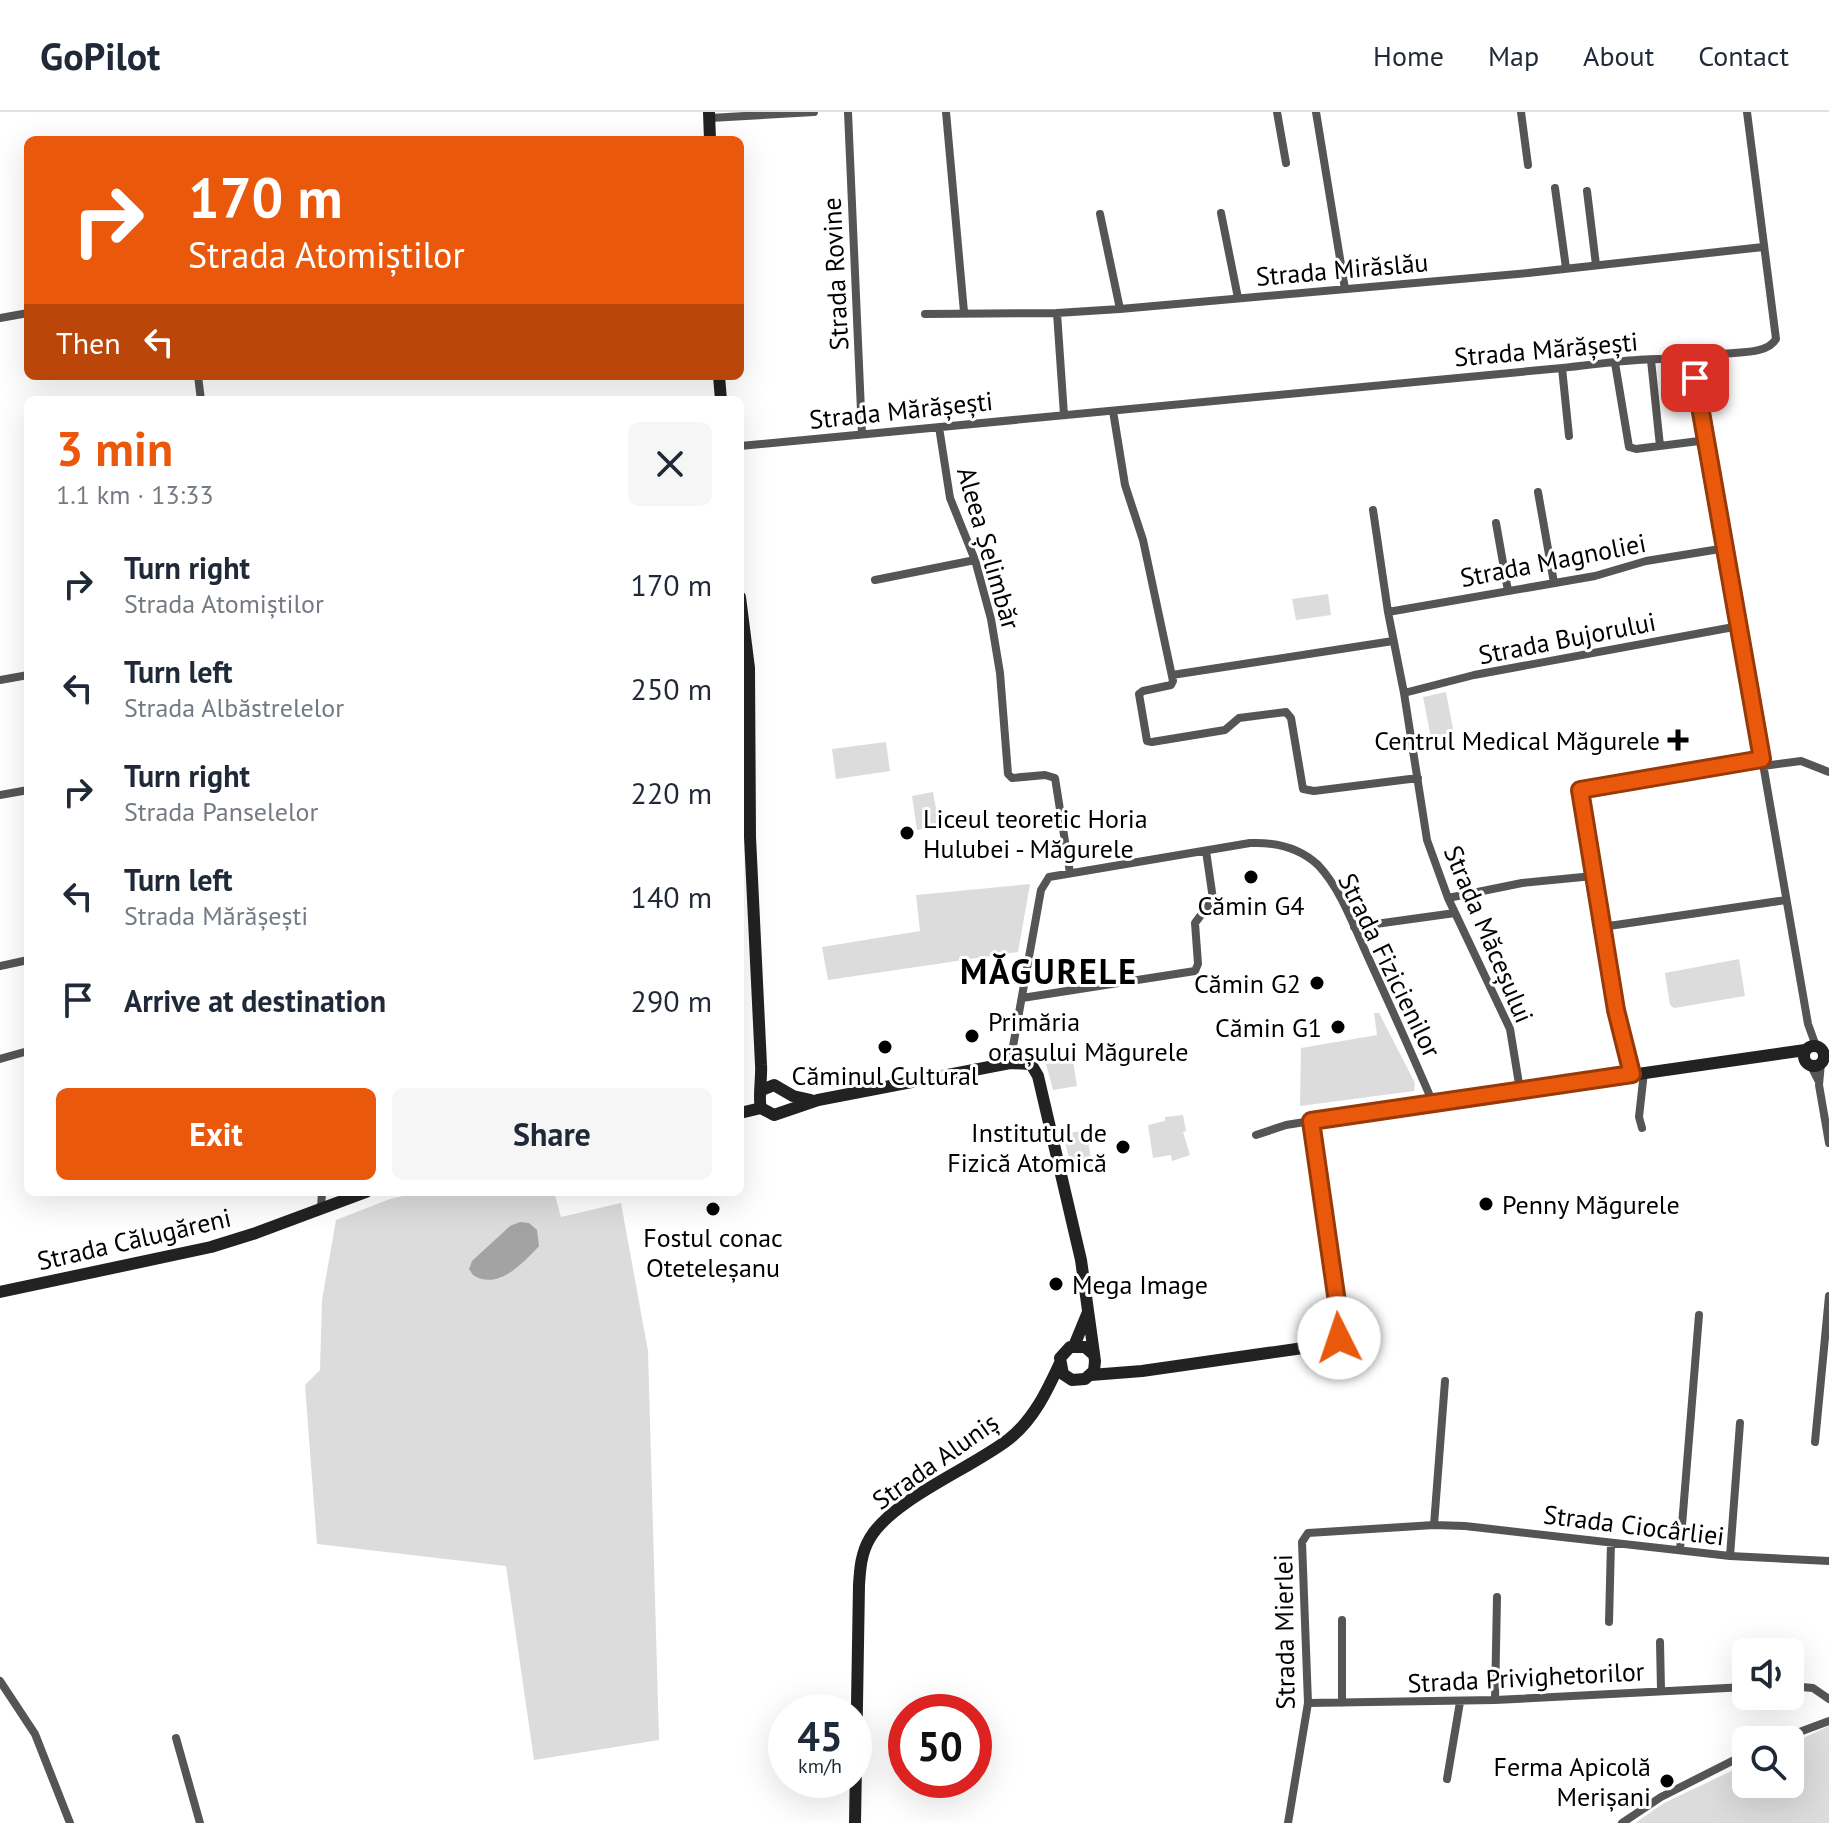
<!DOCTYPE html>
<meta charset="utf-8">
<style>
body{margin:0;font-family:"PT Sans",sans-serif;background:#f6f6f7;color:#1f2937;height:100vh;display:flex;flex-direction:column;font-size:30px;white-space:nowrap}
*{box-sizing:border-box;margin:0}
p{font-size:26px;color:#747a83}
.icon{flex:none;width:44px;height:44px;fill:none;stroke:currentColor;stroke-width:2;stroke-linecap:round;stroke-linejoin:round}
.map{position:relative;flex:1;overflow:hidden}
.sheet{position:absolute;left:24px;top:284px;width:720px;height:800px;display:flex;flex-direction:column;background:#fff;border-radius:12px;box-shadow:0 8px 32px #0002}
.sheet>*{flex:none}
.hud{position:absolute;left:24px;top:24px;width:720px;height:244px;border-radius:12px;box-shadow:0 8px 32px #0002;background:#ea580c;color:#fff;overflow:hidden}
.controls{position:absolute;left:1732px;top:1526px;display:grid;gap:16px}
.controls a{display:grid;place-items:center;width:72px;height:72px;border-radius:12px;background:#fff;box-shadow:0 8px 32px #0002;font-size:40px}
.speed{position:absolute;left:768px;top:1582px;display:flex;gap:16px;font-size:40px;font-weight:700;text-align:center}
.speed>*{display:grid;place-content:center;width:104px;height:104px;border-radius:50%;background:#fff;box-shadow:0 8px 32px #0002;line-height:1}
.speed small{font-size:20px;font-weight:400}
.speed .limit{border:12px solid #d22;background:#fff;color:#111}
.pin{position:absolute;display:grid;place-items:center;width:68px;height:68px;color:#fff;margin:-34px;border-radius:16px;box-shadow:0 4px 12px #0006}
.me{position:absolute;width:88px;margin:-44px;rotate:356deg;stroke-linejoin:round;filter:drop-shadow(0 0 6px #0008)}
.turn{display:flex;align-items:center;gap:28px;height:168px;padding:0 32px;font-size:36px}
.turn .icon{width:104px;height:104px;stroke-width:2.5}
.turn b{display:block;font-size:56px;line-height:68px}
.then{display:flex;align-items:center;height:76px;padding:0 32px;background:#0003;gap:16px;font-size:30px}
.round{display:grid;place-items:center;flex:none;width:84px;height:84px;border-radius:12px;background:#f6f6f7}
.headline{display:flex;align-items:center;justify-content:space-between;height:136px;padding:0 32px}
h1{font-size:48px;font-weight:700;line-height:60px;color:#ea580c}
.button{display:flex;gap:16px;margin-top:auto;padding:16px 32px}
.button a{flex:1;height:92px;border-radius:12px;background:#ea580c;color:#fff;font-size:32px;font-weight:700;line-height:92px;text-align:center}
.button a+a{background:#f6f6f7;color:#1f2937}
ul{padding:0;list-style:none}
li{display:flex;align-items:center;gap:24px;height:104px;padding:0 32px}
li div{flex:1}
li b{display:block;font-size:30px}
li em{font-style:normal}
header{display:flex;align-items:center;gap:48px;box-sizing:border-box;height:112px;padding:0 40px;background:#fff;border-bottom:2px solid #e0e1e3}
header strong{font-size:38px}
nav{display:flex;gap:44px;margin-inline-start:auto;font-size:28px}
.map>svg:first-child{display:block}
.green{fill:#dcdcdc}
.water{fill:#a3a3a3}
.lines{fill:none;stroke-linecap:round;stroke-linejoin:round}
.street{stroke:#555;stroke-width:8}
.secondary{stroke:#222;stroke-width:12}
.route-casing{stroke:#983908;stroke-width:20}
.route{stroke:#ea580c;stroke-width:14}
.poi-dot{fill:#000;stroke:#fff;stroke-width:3}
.labels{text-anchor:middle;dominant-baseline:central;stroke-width:6;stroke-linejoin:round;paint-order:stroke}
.street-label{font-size:26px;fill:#000;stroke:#fff}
.poi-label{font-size:26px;fill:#000;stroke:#fff;text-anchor:end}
.district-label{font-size:34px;font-weight:bold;letter-spacing:2px;fill:#000;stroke:#fff}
</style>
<header>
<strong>GoPilot</strong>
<nav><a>Home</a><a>Map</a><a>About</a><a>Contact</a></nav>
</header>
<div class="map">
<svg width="1829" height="1711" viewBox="0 0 1829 1711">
<rect width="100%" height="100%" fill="#fff"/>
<!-- green -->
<path class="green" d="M1328 482 1331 503 1296 508 1292 487Z
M1446 580 1454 622 1431 626 1423 585Z
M886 630 890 659 836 667 832 637Z
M933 680 939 714 917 718 912 684Z
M1030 772 1018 840 828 868 822 835 920 819 916 783Z
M1739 847 1745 884 1674 896 1670 893 1665 861Z
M1374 901H1379L1415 971 1414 979 1300 994 1301 936 1377 923Z
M1073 948 1077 974 1053 978 1046 952Z
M1183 1003 1186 1019 1183 1020 1190 1043 1172 1049 1171 1043 1153 1046 1148 1013 1165 1009V1005Z
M1086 1018 1093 1057 1072 1059 1063 1022Z
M422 1080H554L561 1105 621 1091 648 1239 659 1628 534 1648 506 1454 317 1432 305 1273 320 1258 322 1188 336 1108 390 1087Z
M1829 1614V1711H1635L1664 1691 1746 1652V1672H1790V1632Z"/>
<!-- water -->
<path class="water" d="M520 1110 529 1111 537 1118 539 1134C523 1151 498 1179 473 1163L469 1157 472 1149 510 1114Z"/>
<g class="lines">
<!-- street -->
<path class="street" d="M848 0 862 322
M946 0 964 200
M1277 0 1286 51
M1316 0 1345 177
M1521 0 1528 53
M710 6 814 0
M1555 76 1566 156
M1587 79 1596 153
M1221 101 1238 186
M1100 102 1120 197
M1057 201 1064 303
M925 202 1057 201 1120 197 1528 161 1763 135
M0 206 28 201
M1651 248 1660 334
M1615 251 1629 335 1636 337 1707 328
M1685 253C1706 233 1763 250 1776 227L1747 0
M1562 256 1569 324
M198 264 201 288
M1113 299 1125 373 1143 428 1173 569 1171 573 1143 579 1139 582 1147 629 1152 630 1225 618 1239 606 1286 600 1291 606 1303 677 1314 679 1418 666
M939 315 950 386 975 448 991 507 1000 561 1008 662 1012 666 1045 663 1055 666 1070 761
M740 334 1562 256C1584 254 1666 241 1681 250 1693 257 1696 270 1699 282L1808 912 1816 934
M1538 380 1554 471
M1373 398 1388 500 1404 581 1427 728 1448 786 1510 917 1520 978
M1496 411 1508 479
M875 468 975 448
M1388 500 1595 464 1646 449 1726 436
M1172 563 1393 529
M0 568 28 563
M1404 581 1474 563 1739 514
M1763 654 1801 649 1829 660
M0 683 28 678
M1448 786 1522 771 1593 764
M1354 815 1455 801
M1602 815 1786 788
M0 854 28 848
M1022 886 1195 859 1198 852 1195 811 1213 787 1206 739
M0 947 28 939
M1010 951 1041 778 1049 765 1250 731C1275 730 1299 735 1318 753 1341 777 1354 815 1368 845 1390 893 1412 942 1433 991
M1821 951 1819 973 1829 1031
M1811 954 1818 968
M1632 962 1616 898 1580 678 1762 647
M1642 1016 1639 1005 1644 960
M1256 1023 1286 1013 1311 1009
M321 1096 322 1080
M1815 1330 1829 1184
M1434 1413 1445 1269
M1680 1438 1699 1203
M1730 1444 1740 1311
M1609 1510 1611 1431
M1660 1530 1661 1578
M0 1569 35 1622 70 1711
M1790 1574 1813 1576 1829 1587
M1495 1588 1497 1485
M1308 1591 1495 1588 1746 1575
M1342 1591V1508
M176 1626 200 1711
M1778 1628 1829 1609
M1447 1667 1460 1590
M1288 1711 1308 1591 1302 1430 1308 1421 1434 1413 1465 1414 1730 1444 1829 1449
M1622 1711 1661 1685 1746 1642"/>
<!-- secondary -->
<path class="secondary" d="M709 0 710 28
M719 264 721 288
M740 485 749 556 750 725 761 953C762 965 758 987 761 996L774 1003 818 988 1010 951 1031 952 1038 964 1081 1148 1095 1249 1094 1259 1085 1267 1072 1268 1063 1262 1060 1246 1070 1235H1085L1093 1242
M1804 944a10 10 0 1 1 20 0a10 10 0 1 1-20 0Z
M762 978 774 973 793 984 811 988
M740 1001 761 996
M0 1180 211 1135 256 1121 366 1080
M1074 1234 1088 1200
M1091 1263 1142 1259 1331 1232 1337 1229 1341 1218 1311 1009 1805 938
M855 1711 859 1473C860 1457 861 1441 870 1426 893 1387 972 1356 1009 1327 1034 1307 1047 1279 1060 1251"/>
</g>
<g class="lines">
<defs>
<path id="route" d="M1339 1226 1341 1218 1311 1009 1632 962 1616 898 1580 678 1762 647 1695 266"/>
</defs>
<!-- route casing -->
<use href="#route" class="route-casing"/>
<!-- route -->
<use href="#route" class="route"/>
</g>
<!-- markers -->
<g class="poi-dot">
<path d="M1674 616h8v8h8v8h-8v8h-8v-8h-8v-8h8z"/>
<circle cx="907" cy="721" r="8"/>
<circle cx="1251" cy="765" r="8"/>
<circle cx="1317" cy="871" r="8"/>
<circle cx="1338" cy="915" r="8"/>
<circle cx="972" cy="924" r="8"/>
<circle cx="885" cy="935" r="8"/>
<circle cx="1123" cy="1035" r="8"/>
<circle cx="1486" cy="1092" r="8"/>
<circle cx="713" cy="1097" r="8"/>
<circle cx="1056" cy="1172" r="8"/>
<circle cx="1667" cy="1669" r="8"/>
</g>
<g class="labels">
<!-- street labels -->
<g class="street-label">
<text transform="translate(1342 157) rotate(-5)">Strada Mirăslău</text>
<text transform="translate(835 162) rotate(-93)">Strada Rovine</text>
<text transform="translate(1546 237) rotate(-5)">Strada Mărășești</text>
<text transform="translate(901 298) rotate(-6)">Strada Mărășești</text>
<text transform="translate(989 436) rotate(74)">Aleea Șelimbăr</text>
<text transform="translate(1553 448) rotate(-11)">Strada Magnoliei</text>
<text transform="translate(1567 526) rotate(-11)">Strada Bujorului</text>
<text transform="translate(1489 822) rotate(67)">Strada Măceșului</text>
<text transform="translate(1390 853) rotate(64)">Strada Fizicienilor</text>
<text transform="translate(134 1127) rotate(-13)">Strada Călugăreni</text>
<text transform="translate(935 1349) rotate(-35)">Strada Aluniș</text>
<text transform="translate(1634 1413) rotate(7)">Strada Ciocârliei</text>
<text transform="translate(1284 1520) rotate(-91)">Strada Mierlei</text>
<text transform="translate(1526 1565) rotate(-3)">Strada Privighetorilor</text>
</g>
<!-- poi labels -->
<g class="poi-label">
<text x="1660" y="628">Centrul Medical Măgurele</text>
<text x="923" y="706" text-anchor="start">Liceul teoretic Horia<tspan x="923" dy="30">Hulubei - Măgurele</tspan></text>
<text x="1251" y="793" text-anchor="middle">Cămin G4</text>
<text x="1301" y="871">Cămin G2</text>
<text x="988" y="909" text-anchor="start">Primăria<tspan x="988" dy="30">orașului Măgurele</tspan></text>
<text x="1322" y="915">Cămin G1</text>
<text x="885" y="963" text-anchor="middle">Căminul Cultural</text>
<text x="1107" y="1020">Institutul de<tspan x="1107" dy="30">Fizică Atomică</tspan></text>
<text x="1502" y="1092" text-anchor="start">Penny Măgurele</text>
<text x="713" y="1125" text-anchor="middle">Fostul conac<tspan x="713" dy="30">Oteteleșanu</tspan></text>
<text x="1072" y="1172" text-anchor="start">Mega Image</text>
<text x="1651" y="1654">Ferma Apicolă<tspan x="1651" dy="30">Merișani</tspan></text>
</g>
<!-- district labels -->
<g class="district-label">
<text x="1049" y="859">MĂGURELE</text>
</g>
</g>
</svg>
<div class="controls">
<a><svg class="icon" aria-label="sound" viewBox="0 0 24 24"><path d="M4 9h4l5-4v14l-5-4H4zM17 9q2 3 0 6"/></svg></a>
<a><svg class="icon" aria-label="search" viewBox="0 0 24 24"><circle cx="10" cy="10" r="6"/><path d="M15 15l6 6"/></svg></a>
</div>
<div class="speed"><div>45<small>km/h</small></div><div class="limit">50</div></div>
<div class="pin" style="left:1695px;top:266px;background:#d93025"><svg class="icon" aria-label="arrive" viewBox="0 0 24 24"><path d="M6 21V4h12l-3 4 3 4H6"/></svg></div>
<svg class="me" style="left:1339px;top:1226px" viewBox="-20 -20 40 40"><circle r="19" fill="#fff"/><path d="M0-13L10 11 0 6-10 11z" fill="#ea580c"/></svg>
<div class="hud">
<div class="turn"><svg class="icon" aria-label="right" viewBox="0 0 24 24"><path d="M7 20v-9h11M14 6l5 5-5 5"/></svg><div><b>170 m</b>Strada Atomiștilor</div></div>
<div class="then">Then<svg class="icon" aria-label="left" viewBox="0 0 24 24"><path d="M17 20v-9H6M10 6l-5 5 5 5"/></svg></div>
</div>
<section class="sheet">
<div class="headline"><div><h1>3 min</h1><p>1.1 km · 13:33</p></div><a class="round"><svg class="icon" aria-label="close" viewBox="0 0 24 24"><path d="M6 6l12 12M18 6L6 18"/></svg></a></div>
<ul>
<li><svg class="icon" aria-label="right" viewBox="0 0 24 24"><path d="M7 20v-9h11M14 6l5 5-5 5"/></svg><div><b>Turn right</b><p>Strada Atomiștilor</p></div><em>170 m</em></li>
<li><svg class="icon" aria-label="left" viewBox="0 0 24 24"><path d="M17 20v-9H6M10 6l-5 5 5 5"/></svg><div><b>Turn left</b><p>Strada Albăstrelelor</p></div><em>250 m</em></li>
<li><svg class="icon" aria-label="right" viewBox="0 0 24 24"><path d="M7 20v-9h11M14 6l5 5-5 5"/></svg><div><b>Turn right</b><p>Strada Panselelor</p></div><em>220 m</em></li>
<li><svg class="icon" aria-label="left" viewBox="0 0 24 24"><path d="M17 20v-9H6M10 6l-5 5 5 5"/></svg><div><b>Turn left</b><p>Strada Mărășești</p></div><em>140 m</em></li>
<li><svg class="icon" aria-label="arrive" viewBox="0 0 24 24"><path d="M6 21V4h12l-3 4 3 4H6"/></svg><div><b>Arrive at destination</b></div><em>290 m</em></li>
</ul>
<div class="button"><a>Exit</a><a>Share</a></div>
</section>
</div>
